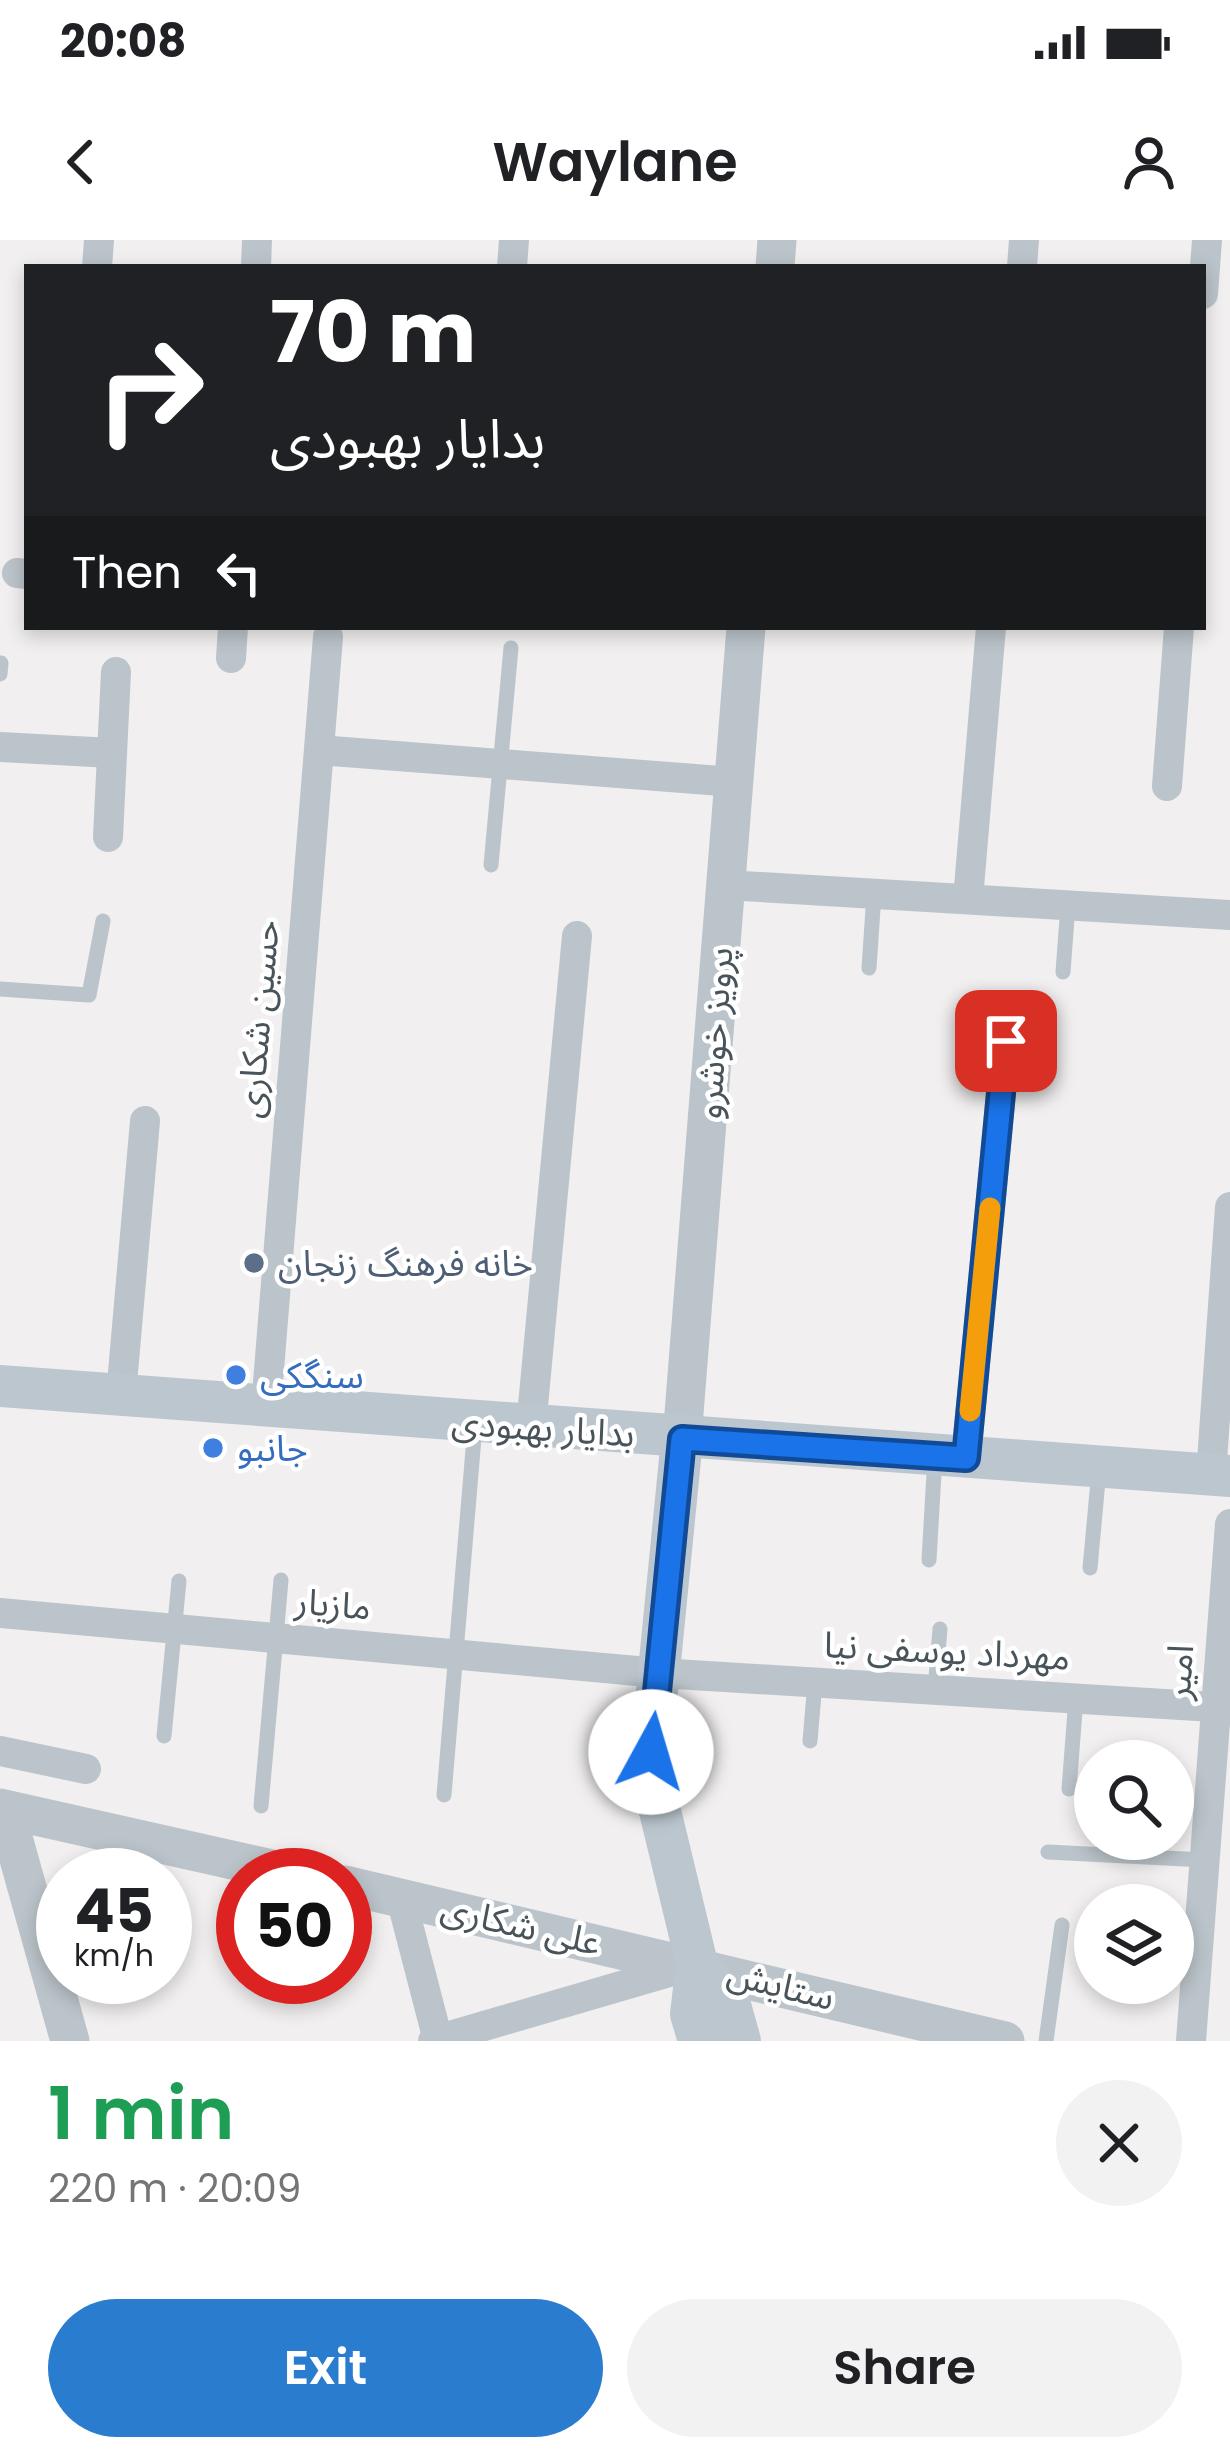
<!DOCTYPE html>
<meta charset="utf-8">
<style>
body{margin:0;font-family:Poppins,"Noto Sans Arabic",sans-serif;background:#f2f2f2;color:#202124;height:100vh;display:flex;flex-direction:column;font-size:45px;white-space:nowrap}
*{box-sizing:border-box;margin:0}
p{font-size:39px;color:#757577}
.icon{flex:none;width:66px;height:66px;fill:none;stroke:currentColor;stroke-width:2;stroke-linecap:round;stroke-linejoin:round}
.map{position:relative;height:1801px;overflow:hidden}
.details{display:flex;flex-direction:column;background:#fff;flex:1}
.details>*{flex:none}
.hud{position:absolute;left:24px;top:24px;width:1182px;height:366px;border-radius:0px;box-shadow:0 6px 18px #0003;background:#202124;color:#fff;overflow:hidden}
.controls{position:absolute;left:1074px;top:1500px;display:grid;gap:24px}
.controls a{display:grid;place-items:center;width:120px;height:120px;border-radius:50%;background:#fff;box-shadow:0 6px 18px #0003;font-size:60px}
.speed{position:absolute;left:36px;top:1608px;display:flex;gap:24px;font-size:60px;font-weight:700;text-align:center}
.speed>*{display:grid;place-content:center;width:156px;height:156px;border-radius:50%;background:#fff;box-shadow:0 6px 18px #0003;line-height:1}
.speed small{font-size:30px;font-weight:400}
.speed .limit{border:18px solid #d22;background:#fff;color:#111}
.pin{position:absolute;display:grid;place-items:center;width:102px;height:102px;color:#fff;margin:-51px;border-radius:24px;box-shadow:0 6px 18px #0006}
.me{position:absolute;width:132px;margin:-66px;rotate:6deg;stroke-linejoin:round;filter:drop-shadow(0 0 9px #0008)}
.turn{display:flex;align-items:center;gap:42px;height:252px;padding:0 48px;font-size:54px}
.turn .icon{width:156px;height:156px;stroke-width:2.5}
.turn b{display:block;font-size:84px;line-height:102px}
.then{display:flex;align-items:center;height:114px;padding:0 48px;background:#0003;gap:24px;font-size:45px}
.round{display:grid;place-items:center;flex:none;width:126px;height:126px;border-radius:63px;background:#f2f2f2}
.headline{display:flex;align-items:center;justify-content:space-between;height:204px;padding:0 48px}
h1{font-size:72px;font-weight:600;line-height:90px;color:#1e9e55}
.action{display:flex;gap:24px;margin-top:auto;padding:24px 48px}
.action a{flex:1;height:138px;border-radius:72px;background:#2a7ccf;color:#fff;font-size:48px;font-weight:600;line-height:138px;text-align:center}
.action a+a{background:#f2f2f2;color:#202124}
.status{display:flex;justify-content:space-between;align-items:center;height:84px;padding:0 60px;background:#fff;direction:ltr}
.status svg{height:33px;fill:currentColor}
header{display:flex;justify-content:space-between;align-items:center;height:156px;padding:0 48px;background:#fff;font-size:54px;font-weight:600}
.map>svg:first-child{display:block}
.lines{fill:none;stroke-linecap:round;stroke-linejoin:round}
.service{stroke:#bbc4ca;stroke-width:15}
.minor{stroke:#bbc4ca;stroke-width:30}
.tertiary{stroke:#bbc4ca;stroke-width:39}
.secondary{stroke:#bcc6cf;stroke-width:42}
.route-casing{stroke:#114b97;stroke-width:30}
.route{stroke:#1a73e8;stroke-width:21}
.slow{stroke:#f59e0b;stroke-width:21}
.service-dot{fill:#5c6f8a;stroke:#fff;stroke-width:4.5}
.shop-dot{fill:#3f7fe0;stroke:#fff;stroke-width:4.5}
.labels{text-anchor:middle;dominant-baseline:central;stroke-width:9;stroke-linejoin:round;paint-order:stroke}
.street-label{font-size:36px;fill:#48535a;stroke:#fff}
.service-label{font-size:36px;fill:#4e5e75;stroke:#fff;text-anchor:start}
.shop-label{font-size:36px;fill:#366cbe;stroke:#fff;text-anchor:start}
</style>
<div class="status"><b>20:08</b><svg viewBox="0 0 49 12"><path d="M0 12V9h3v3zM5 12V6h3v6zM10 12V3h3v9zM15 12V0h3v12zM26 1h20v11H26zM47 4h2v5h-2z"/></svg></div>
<header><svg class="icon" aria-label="back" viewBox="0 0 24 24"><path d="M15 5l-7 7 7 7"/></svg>Waylane<svg class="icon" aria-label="person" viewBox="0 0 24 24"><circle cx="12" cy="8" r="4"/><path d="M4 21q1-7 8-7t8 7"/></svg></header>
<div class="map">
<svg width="1230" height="1801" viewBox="0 0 1230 1801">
<rect width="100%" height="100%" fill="#f1efef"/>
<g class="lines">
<!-- service -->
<path class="service" d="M0 434 1 423
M491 625 511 408
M869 728 874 654
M1063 732 1068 665
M0 749 89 755 103 681
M929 1320 935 1216
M1090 1328 1099 1230
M935 1450 940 1389
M164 1496 179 1341
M810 1501 815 1442
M1069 1549 1076 1458
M444 1555 475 1186
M261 1566 281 1340
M1048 1612 1204 1620
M1046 1801 1062 1685"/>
<!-- minor -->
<path class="minor" d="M97 27 99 0
M256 27 257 0
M512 27 514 0
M1022 27 1024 0
M1203 54 1207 0
M17 333 27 334
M231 418 233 387
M0 507 112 513
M319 510 734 542
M1167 546 1179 387
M108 597 116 432
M726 645 1230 675
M968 659 991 387
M121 1155 145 881
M266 1167 328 397
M531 1187 577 696
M966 1218 1006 801
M1211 1235 1230 967
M0 1373 659 1433 1230 1468
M0 1511 86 1529
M401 1658 438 1800
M433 1801 686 1727
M1191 1801 1230 1284"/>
<!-- tertiary -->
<path class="tertiary" d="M775 27 777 0
M682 1199 746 387
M0 1568 299 1635
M5 1569 70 1801
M345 1645 1005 1801"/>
<!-- secondary -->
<path class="secondary" d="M0 1146 1230 1236
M682 1199 651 1512 652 1538 697 1724 691 1774 699 1801
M697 1724 730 1765 740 1801"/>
</g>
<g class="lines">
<defs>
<path id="route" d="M651 1512 682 1199 966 1218 1006 801"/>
</defs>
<!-- route casing -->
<use href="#route" class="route-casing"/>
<!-- route -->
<use href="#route" class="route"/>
<!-- slow -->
<path class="slow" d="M970 1171 990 968"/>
</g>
<!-- markers -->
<circle class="service-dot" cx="254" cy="1023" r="12"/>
<g class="shop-dot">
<circle cx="236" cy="1135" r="12"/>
<circle cx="213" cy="1208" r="12"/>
</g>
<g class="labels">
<!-- street labels -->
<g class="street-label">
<text transform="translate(258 779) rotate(-85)">حسین شکاری</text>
<text transform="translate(714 793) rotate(-86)">پرویز خوشرو</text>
<text transform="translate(543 1188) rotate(4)">بدایار بهبودی</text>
<text transform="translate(333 1364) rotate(5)">مازیار</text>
<text transform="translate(947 1411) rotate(3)">مهرداد یوسفی نیا</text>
<text transform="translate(1179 1432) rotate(-86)">امیر</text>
<text transform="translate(521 1685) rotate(13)">علی شکاری</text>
<text transform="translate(781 1745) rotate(14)">ستایش</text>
</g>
<!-- service labels -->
<g class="service-label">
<text x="278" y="1023">خانه فرهنگ زنجان</text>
</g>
<!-- shop labels -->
<g class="shop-label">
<text x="260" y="1135">سنگکی</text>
<text x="237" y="1208">جانبو</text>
</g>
</g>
</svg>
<div class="controls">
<a><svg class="icon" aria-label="search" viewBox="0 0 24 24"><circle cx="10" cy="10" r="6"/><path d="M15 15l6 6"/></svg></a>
<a><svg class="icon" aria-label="layers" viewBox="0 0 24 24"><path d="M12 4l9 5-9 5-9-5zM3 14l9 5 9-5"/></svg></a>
</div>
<div class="speed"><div>45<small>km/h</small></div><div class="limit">50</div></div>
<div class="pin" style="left:1006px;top:801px;background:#d93025"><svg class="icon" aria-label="arrive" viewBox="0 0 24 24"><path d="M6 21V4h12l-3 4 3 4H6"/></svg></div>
<svg class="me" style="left:651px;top:1512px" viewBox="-20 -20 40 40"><circle r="19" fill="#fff"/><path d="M0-13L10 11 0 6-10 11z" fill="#1a73e8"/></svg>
<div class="hud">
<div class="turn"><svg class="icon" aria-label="right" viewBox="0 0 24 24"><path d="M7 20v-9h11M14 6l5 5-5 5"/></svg><div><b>70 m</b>بدایار بهبودی</div></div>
<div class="then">Then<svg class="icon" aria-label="left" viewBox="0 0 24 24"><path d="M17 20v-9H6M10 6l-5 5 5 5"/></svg></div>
</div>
</div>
<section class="details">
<div class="headline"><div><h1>1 min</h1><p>220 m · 20:09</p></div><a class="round"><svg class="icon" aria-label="close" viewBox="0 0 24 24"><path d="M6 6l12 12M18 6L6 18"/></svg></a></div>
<div class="action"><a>Exit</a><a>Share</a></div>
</section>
